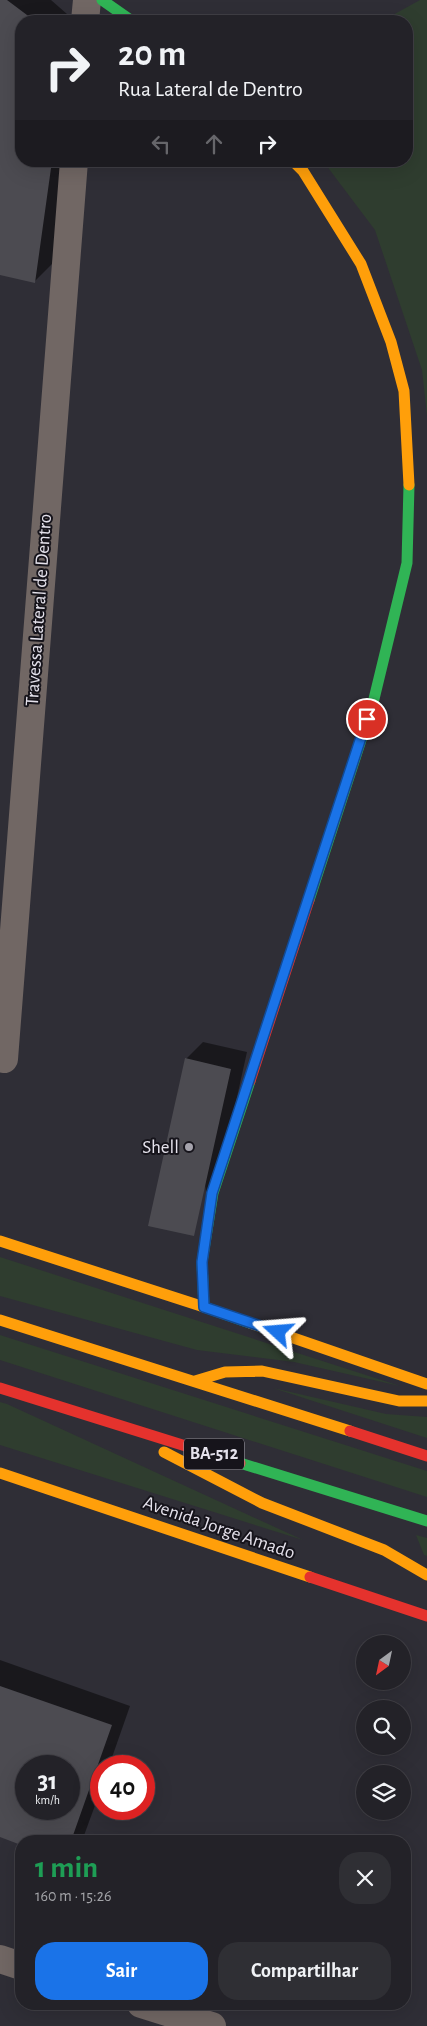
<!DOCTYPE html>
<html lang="pt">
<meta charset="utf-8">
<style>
body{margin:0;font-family:"Alegreya Sans",sans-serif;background:#2f2f34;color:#f1f3f6;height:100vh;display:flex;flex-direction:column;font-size:19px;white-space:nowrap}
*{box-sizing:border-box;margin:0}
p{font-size:16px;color:#a3a4a8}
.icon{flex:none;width:28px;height:28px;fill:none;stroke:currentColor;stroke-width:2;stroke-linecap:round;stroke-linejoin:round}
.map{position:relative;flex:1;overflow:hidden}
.side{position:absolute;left:15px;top:1835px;width:396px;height:175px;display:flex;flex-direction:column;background:#232228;border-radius:20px;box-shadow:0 5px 20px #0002,0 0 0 1px #403f45}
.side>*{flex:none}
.guide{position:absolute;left:15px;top:15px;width:398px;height:152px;border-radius:20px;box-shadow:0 5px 20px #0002,0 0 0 1px #403f45;background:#232228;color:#f1f3f6;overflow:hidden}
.needle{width:32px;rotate:213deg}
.tools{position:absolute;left:356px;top:1635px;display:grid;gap:10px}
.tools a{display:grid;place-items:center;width:55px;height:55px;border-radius:50%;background:#232228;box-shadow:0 5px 20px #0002,0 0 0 1px #403f45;font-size:25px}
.speed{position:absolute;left:15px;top:1755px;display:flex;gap:10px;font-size:25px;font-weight:700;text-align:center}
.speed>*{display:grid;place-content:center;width:65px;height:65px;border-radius:50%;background:#232228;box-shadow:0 5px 20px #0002,0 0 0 1px #403f45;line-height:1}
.speed small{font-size:12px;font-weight:400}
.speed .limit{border:8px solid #d22;background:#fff;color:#111}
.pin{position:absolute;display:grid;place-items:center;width:42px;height:42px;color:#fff;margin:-21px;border:2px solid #fff;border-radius:50%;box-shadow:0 1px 5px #0007}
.me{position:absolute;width:55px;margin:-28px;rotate:289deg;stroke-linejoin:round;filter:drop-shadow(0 0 4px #0008)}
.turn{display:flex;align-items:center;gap:18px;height:105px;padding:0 20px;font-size:22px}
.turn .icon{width:65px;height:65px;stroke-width:2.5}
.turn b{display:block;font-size:35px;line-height:42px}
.lanes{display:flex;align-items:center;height:48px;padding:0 20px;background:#0003;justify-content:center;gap:25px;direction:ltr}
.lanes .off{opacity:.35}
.round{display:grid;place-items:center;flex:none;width:52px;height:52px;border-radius:20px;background:#2f2f34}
.summary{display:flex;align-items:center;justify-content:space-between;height:85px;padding:0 20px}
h1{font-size:30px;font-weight:700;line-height:38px;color:#1e9e55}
.cta{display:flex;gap:10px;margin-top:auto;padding:10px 20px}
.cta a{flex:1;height:58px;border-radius:20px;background:#1a73e8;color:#fff;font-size:20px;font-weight:700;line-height:58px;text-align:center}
.cta a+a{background:#2f2f34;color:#f1f3f6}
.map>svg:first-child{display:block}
.green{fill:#2f3d2f}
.shadow{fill:#0007;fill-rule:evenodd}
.building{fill:#4c4b51;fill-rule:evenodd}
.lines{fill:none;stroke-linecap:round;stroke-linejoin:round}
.street{stroke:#716764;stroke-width:28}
.fast{stroke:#30b455;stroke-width:11}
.slow{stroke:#ff9f0a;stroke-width:11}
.jam{stroke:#e5322d;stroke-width:11}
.route-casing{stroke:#114b97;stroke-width:12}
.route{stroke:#1a73e8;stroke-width:9}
.poi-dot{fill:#a5a3ac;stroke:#16141b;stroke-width:2}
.labels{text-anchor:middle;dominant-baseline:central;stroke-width:4;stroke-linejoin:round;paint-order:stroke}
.shield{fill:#16141b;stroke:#a7a4ad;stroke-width:1}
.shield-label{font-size:18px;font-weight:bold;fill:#e5e2ec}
.street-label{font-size:19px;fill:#e5e2ec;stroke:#16141b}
.poi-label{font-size:19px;fill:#e5e2ec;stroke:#16141b;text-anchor:end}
</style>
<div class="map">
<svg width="427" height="2026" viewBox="0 0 427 2026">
<rect width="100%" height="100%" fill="#2f2e36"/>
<!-- green -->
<path class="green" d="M420 0H427V416L422 370 375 230 323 161H406V21H382Z
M0 1257 400 1386 294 1362 197 1350 0 1296Z
M0 1335 427 1471V1497L0 1360Z
M273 1388 386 1414 427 1417V1438Z
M0 1402 7 1404 303 1540 0 1445Z
M416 1535 427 1538V1556L424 1555Z"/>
<!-- shadow -->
<path class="shadow" d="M0 0H51L75 21H21V161H68L54 262 35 281 0 274Z
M203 1042 247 1052 210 1218 186 1059Z
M0 1660 130 1706 109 1766H101V1789L82 1841H21V1844L0 1836ZM26 1766H69V1809H26Z"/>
<!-- building -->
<path class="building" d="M0 0H7L35 21H21V161H52L35 283 0 275Z
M185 1058 231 1069 194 1236 148 1226Z
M0 1686 112 1725 71 1841H21V1845L0 1837ZM26 1766H69V1809H26Z"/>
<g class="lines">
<!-- street -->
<path class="street" d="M85 21 87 0
M4 1059 74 161
M0 1959 21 1966
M141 2004 212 2026"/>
<!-- fast -->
<path class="fast" d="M102 0 132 21
M309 900 373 703 407 563 409 485
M250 1081 213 1193 202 1262 204 1307 250 1323
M240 1463 427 1521"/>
<!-- slow -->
<path class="slow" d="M293 161 303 171 361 264 391 342 404 391 409 485
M0 1241 204 1307
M0 1320 350 1431
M250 1323 427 1384
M195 1381 225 1372 262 1371 399 1401H427
M164 1452 262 1503 384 1550 427 1575
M0 1473 310 1577"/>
<!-- jam -->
<path class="jam" d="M250 1081 309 900
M0 1388 240 1463
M350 1431 427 1456
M310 1577 427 1616"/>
</g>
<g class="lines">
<defs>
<path id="route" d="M278 1332 204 1307 202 1262 212 1193 367 719"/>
</defs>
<!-- route casing -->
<use href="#route" class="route-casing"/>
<!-- route -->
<use href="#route" class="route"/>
</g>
<!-- markers -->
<circle class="poi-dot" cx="189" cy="1147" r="5"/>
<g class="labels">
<!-- shield labels -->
<rect class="shield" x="184" y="1438.5" width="60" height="31" rx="4"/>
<g class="shield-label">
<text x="214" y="1454">BA-512</text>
</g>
<!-- street labels -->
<g class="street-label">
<text transform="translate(39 610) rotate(-86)">Travessa Lateral de Dentro</text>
<text transform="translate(219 1528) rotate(19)">Avenida Jorge Amado</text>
</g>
<!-- poi labels -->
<g class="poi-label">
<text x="179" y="1147">Shell</text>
</g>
</g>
</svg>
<div class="tools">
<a><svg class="needle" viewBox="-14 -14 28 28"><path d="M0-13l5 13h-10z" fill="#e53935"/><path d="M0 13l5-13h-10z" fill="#a3a4a8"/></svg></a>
<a><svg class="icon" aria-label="search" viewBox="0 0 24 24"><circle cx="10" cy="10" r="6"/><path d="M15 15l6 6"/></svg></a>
<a><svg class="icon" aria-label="layers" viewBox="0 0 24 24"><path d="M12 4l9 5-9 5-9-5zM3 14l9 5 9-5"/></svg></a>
</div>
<div class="speed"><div>31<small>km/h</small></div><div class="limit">40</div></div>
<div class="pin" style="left:367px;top:719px;background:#d93025"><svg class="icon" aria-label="arrive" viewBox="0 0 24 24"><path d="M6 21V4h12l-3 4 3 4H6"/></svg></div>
<svg class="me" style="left:278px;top:1332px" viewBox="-20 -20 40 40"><path d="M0-17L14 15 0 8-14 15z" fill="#1a73e8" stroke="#fff" stroke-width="4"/></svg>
<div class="guide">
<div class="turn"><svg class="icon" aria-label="right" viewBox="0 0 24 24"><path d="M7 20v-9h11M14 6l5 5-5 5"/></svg><div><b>20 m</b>Rua Lateral de Dentro</div></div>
<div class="lanes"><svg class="icon off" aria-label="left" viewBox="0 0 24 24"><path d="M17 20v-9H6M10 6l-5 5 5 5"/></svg><svg class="icon off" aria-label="ahead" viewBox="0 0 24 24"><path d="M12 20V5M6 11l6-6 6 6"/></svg><svg class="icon" aria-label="right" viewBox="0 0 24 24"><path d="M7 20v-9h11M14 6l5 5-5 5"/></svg></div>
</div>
<section class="side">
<div class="summary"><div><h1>1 min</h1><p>160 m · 15:26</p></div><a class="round"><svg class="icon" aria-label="close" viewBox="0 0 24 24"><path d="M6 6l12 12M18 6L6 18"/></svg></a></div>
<div class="cta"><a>Sair</a><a>Compartilhar</a></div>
</section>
</div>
